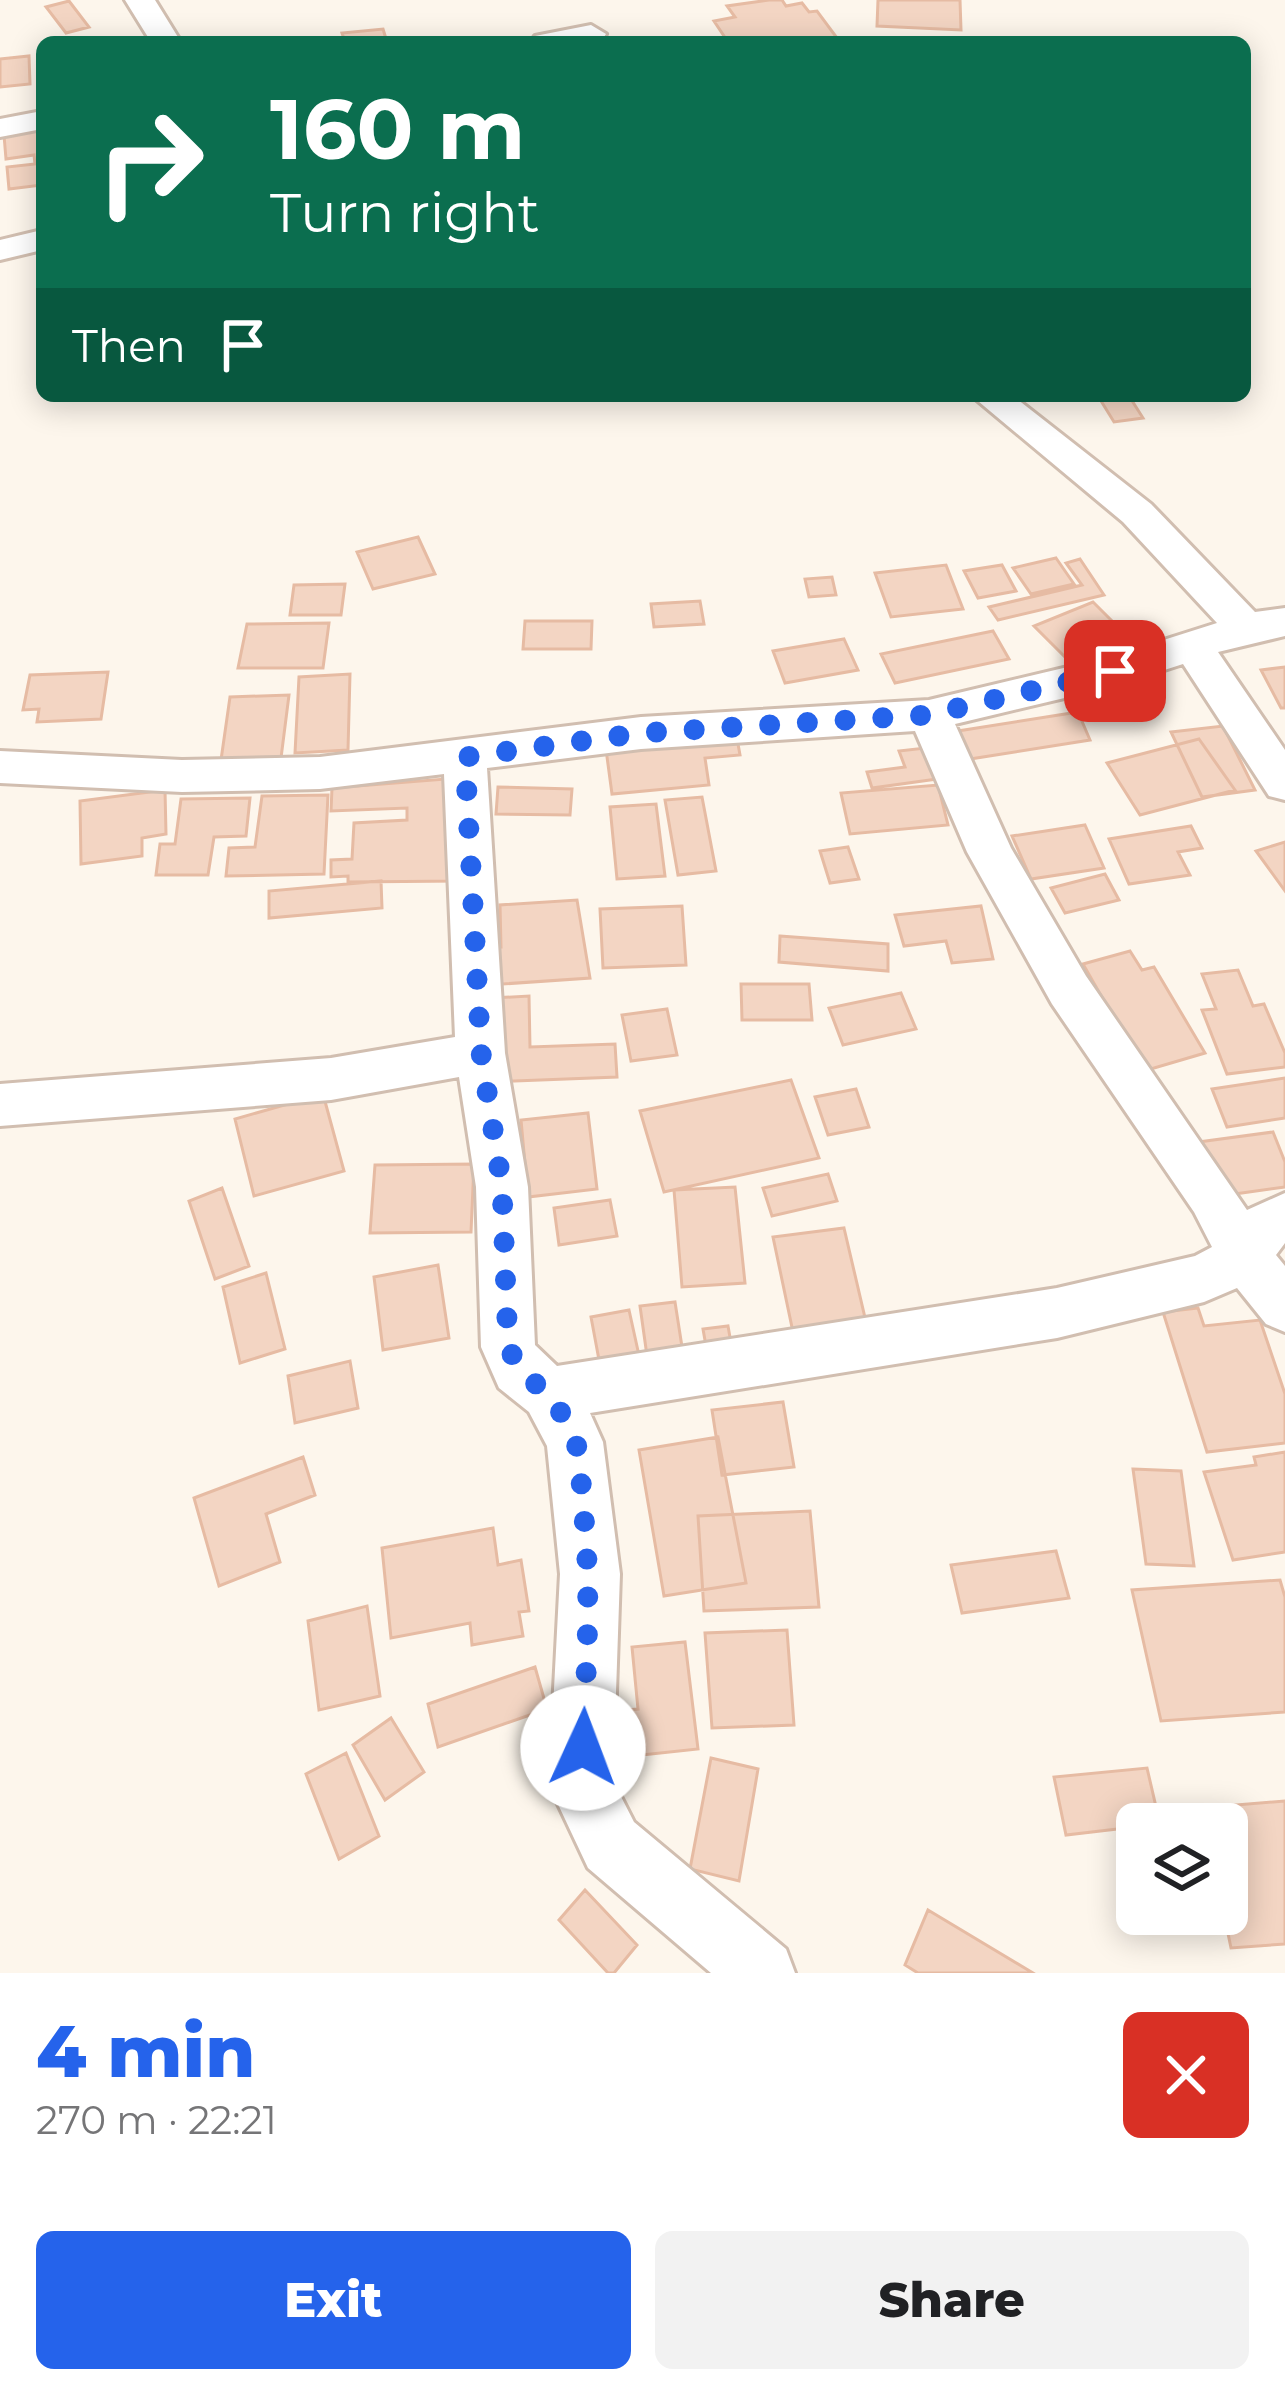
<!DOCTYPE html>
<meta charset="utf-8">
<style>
body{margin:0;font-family:Montserrat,sans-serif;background:#f2f2f2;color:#202124;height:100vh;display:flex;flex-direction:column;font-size:45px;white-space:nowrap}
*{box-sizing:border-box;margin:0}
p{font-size:39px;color:#757577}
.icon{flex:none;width:66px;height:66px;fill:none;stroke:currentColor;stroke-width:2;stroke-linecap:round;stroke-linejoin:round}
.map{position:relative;height:1973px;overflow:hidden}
.drawer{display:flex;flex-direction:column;background:#fff;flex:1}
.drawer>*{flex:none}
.top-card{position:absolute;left:36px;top:36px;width:1215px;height:366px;border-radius:18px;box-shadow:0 6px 30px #0003;background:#0b6e4f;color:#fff;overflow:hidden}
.fabs{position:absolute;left:1116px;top:1803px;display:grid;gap:24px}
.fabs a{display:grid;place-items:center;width:132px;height:132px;border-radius:18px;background:#fff;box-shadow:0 6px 30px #0003;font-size:60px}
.pin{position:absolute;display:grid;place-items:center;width:102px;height:102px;color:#fff;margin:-51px;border-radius:24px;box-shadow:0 6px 18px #0006}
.me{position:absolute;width:132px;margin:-66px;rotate:2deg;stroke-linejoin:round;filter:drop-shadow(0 0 9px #0008)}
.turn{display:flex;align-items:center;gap:42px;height:252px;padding:0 36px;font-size:54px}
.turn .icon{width:156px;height:156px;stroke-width:2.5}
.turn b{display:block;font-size:84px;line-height:102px}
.then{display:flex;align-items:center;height:114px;padding:0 36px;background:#0003;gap:24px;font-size:45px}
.round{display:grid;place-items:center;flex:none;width:126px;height:126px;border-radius:18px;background:#f2f2f2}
.headline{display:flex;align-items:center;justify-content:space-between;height:204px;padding:0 36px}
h1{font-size:72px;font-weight:800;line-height:90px;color:#2563eb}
.primary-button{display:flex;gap:24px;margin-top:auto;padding:24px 36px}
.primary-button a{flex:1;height:138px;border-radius:18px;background:#2563eb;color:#fff;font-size:48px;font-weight:800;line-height:138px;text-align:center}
.primary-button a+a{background:#f2f2f2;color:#202124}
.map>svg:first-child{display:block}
.building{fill:#f3d5c3;stroke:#e6bba3;stroke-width:3}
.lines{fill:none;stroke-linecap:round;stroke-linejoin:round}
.minor-casing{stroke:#d1beb0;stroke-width:6}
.minor{fill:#fff;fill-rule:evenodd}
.route{stroke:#2563eb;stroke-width:21;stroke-dasharray:0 37.8}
</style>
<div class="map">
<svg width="1285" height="1973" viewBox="0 0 1285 1973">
<rect width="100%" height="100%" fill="#fdf6ec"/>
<!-- building -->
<path class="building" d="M769 0H782L786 6 802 3 809 12 817 11 840 42H728L714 21 735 17 727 6Z
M878 0H960L961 30 877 26Z
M69 1 89 27 66 33 46 7Z
M383 29 387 42H345L342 33Z
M29 56 30 84 0 87V59Z
M42 123V185L9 189 7 167 35 164 34 155 6 159 4 135 32 131 31 124Z
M1098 396H1129L1143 418 1114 422Z
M418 537 435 574 373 589 357 552Z
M1056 558 1074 584 1031 594 1013 568Z
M1080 559 1104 595 998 620 989 607 1082 585 1066 563Z
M946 565 963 609 891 617 875 573Z
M1002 565 1016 591 978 598 964 571Z
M832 577 836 595 809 597 805 579Z
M345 584 341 615H290L294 585Z
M700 601 704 624 654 627 651 604Z
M1093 602 1117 626 1098 634 1108 644 1069 661 1034 626Z
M525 621H592L591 649H523Z
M329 623 323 668H238L247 624Z
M993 631 1009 659 895 683 881 654Z
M844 639 858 670 785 683 773 651Z
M1285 667V708H1281L1261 670Z
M108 672 101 719 37 722 39 709 23 710 30 675Z
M350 674 348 750 295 753 299 677Z
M289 695 281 758 221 760 230 697Z
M1078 712 1090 740 970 759 958 731Z
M1223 726 1255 790 1202 797 1171 732Z
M736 733 740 755 705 758 709 785 612 794 605 742Z
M1199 739 1235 790 1140 815 1107 763Z
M925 748 937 779 872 788 867 772 905 767 899 751Z
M458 778 459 881 348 882V876L331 877V860L352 859 354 823 407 820V808L331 811 332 788Z
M938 785 948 825 850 834 841 793Z
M498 787 572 789 570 815 496 814Z
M165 790 166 834 142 838V856L81 864 80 801Z
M328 795 324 874 226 876 229 848 255 847 262 796Z
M702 797 716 871 678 875 665 800Z
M250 798 246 836 214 837 208 875H156L160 844H175L181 799Z
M656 804 665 876 617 879 610 807Z
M1085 825 1104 868 1031 879 1012 836Z
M1191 826 1202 848 1178 852 1190 875 1129 884 1109 839Z
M1285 842V891L1256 851Z
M848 847 859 879 830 883 820 851Z
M1105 874 1119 900 1065 913 1051 888Z
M381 881 382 908 269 918V891Z
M577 900 590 978 488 985 487 947H501L500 905Z
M682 906 686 965 603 968 600 909Z
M981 906 993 959 952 963 946 941 904 946 895 915Z
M780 936 888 944V971L779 962Z
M1130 951 1142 970 1154 967 1205 1053 1144 1071 1083 964Z
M1238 970 1253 1006 1264 1004 1285 1053V1067L1227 1074 1202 1010 1216 1009 1202 974Z
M741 984H809L812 1020H742Z
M901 993 916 1029 843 1045 829 1008Z
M529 996 530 1047 615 1044 617 1077 492 1082V998Z
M667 1009 677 1055 631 1061 622 1015Z
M1285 1078V1118L1227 1127 1212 1089Z
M791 1080 819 1158 664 1192 640 1111Z
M856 1089 869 1127 828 1135 815 1097Z
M323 1094 344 1171 254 1196 235 1119Z
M588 1113 597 1189 528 1197 521 1120Z
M1273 1132 1285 1162V1187L1213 1197 1191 1143Z
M474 1164 471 1232 370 1233 375 1165Z
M828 1174 837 1201 772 1216 763 1188Z
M735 1187 745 1283 682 1287 674 1190Z
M222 1188 249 1266 215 1279 189 1201Z
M610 1200 617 1236 559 1245 554 1208Z
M844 1228 866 1322 793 1332 773 1237Z
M438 1265 449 1338 383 1350 374 1277Z
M266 1273 285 1349 240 1363 223 1287Z
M675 1302 685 1366 649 1370 640 1306Z
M1198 1308 1204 1326 1260 1320 1285 1394V1443L1207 1452 1163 1312Z
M629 1310 642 1369 602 1376 591 1317Z
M728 1326 734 1360 709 1363 703 1329Z
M350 1361 358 1408 295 1423 288 1376Z
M783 1402 794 1467 722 1475 712 1410Z
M718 1437 746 1583 664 1596 639 1450Z
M1285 1452V1552L1233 1560 1204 1472 1256 1465 1254 1457Z
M303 1457 315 1495 266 1514 280 1562 219 1586 194 1498Z
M1133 1469 1181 1471 1194 1566 1146 1564Z
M810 1511 819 1607 704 1611 698 1516Z
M493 1528 498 1565 521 1560 529 1611 519 1612 523 1636 472 1645 470 1623 391 1638 382 1548Z
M1056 1551 1069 1598 962 1613 951 1565Z
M1280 1580 1285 1597V1712L1161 1721 1132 1590Z
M367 1606 380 1696 319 1710 308 1621Z
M787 1630 794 1725 712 1728 705 1633Z
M685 1642 698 1749 604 1759 600 1712 638 1709 632 1647Z
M535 1667 547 1709 438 1747 428 1704Z
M391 1718 424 1772 385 1800 353 1745Z
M346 1753 379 1836 339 1859 306 1774Z
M711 1758 758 1769 739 1881 690 1869Z
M1147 1768 1160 1824 1066 1835 1054 1777Z
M1285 1801V1944L1231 1948 1224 1914 1227 1824H1202L1199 1808Z
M585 1890 637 1945 614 1973H608L559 1920Z
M928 1910 1033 1973H918L905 1965Z"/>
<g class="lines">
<defs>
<path id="minor" d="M125 0H155L181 42H151Z
M591 25 606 34 602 40 531 42 535 36Z
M42 111V129L0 137V119Z
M42 230V250L0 260V240Z
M972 396H1013L1151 504 1255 612 1285 608V636L1218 652 1285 750V800L1269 796 1183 664 1115 686 955 724 1011 848 1086 976 1247 1210 1285 1193V1243L1276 1255 1285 1266V1332L1266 1324 1237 1288 1204 1302 1057 1338 590 1413 603 1442 620 1574 613 1781 634 1822 786 1949 795 1973H711L588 1868 549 1785 560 1574 547 1446 529 1412 499 1388 481 1347 476 1187 459 1077 331 1100 0 1126V1084L331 1058 455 1037 444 774 320 789 182 792 0 783V751L182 760 320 757 641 717 929 700 1110 657 1217 623 1123 522ZM915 731 967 852 1052 1004 1194 1212 1212 1247 1195 1256 1057 1288 557 1366 535 1345 528 1187 505 1053 487 768 641 749Z"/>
</defs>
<!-- minor casing -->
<use href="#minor" class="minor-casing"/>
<!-- minor -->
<use href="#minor" class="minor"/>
</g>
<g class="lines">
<!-- route -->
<path class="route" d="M583 1748C586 1667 592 1588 583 1508 581 1487 581 1463 576 1443 562 1398 526 1384 508 1347L502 1186 481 1053 465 757 641 733 928 715 1115 671"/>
</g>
</svg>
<div class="fabs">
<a><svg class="icon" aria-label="layers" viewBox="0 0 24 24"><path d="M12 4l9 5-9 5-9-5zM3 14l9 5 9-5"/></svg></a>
</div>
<div class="pin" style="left:1115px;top:671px;background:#d93025"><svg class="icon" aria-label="arrive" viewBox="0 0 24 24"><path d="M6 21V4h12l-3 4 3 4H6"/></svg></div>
<svg class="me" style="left:583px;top:1748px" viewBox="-20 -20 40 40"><circle r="19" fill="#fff"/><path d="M0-13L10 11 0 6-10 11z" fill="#2563eb"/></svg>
<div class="top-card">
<div class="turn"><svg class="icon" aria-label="right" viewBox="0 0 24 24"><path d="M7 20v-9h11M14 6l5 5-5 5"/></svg><div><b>160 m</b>Turn right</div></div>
<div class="then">Then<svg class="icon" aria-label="arrive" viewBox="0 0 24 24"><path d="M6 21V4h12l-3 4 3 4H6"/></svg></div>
</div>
</div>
<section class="drawer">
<div class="headline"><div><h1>4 min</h1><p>270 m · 22:21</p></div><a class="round" style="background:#d93025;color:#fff"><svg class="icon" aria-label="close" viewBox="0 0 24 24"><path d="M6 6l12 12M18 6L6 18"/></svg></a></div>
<div class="primary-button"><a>Exit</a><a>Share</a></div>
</section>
